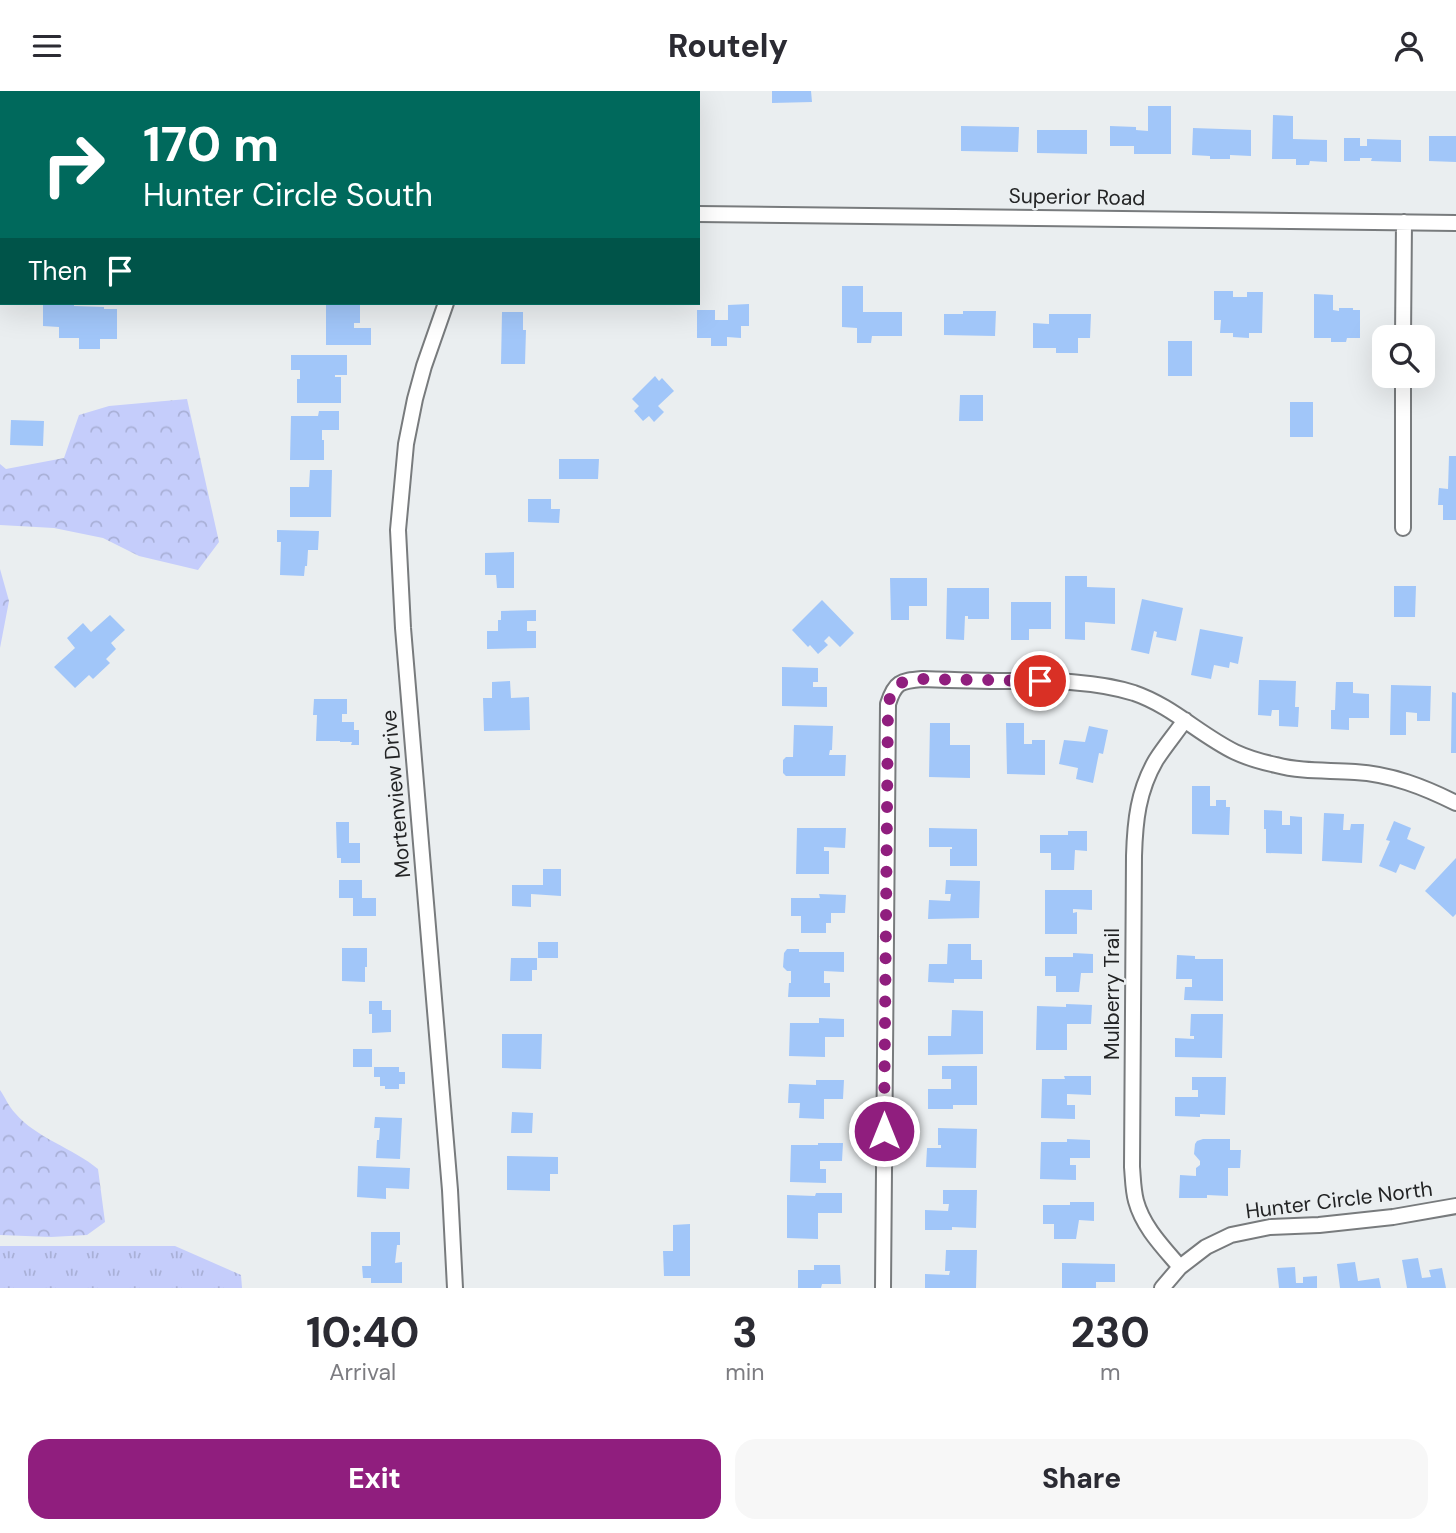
<!DOCTYPE html>
<style>
body{margin:0;font-family:"DM Sans",sans-serif;background:#f7f7f7;color:#2b2b33;height:100vh;display:flex;flex-direction:column;font-size:26px;white-space:nowrap}
*{box-sizing:border-box;margin:0}
p{font-size:23px;color:#7c7c81}
.icon{flex:none;width:38px;height:38px;fill:none;stroke:currentColor;stroke-width:2;stroke-linecap:round;stroke-linejoin:round}
.map{position:relative;height:1197px;overflow:hidden}
.panel{display:flex;flex-direction:column;background:#fff;flex:1}
.panel>*{flex:none}
.hud{position:absolute;left:0px;top:0px;width:700px;height:214px;box-shadow:0 7px 28px #0002;background:#00695c;color:#fff;overflow:hidden}
.fabs{position:absolute;left:1372px;top:234px;display:grid;gap:14px}
.fabs a{display:grid;place-items:center;width:63px;height:63px;border-radius:14px;background:#fff;box-shadow:0 7px 28px #0002;font-size:35px}
.pin{position:absolute;display:grid;place-items:center;width:60px;height:60px;color:#fff;margin:-30px;border:4px solid #fff;border-radius:50%;box-shadow:0 2px 7px #0007}
.me{position:absolute;width:77px;margin:-38px;rotate:0deg;stroke-linejoin:round;filter:drop-shadow(0 0 5px #0008)}
.turn{display:flex;align-items:center;gap:24px;height:147px;padding:0 28px;font-size:32px}
.turn .icon{width:91px;height:91px;stroke-width:2.5}
.turn b{display:block;font-size:49px;line-height:60px}
.then{display:flex;align-items:center;height:66px;padding:0 28px;background:#0003;gap:14px;font-size:26px}
.eta{display:flex;justify-content:space-evenly;align-items:center;height:119px;text-align:center}
.eta b{font-size:42px;font-weight:800;line-height:49px}
.cta{display:flex;gap:14px;margin-top:auto;padding:14px 28px}
.cta a{flex:1;height:80px;border-radius:21px;background:#901e7e;color:#fff;font-size:28px;font-weight:800;line-height:80px;text-align:center}
.cta a+a{background:#f7f7f7;color:#2b2b33}
header{display:flex;justify-content:space-between;align-items:center;height:91px;padding:0 28px;background:#fff;font-size:32px;font-weight:800}
.map>svg:first-child{display:block}
.grass{fill:url(#grass-tufts)}
.forest{fill:url(#forest-crowns)}
.building{fill:#a1c6f9}
.lines{fill:none;stroke-linecap:round;stroke-linejoin:round}
.minor-casing{stroke:#787b7d;stroke-width:18}
.minor{stroke:#fff;stroke-width:14}
.route{stroke:#901e7e;stroke-width:12;stroke-dasharray:0 21.6}
.labels{text-anchor:middle;dominant-baseline:central;stroke-width:5;stroke-linejoin:round;paint-order:stroke}
.street-label{font-size:21px;fill:#232425;stroke:#eaeef0}
</style>
<header><svg class="icon" aria-label="menu" viewBox="0 0 24 24"><path d="M4 6h16M4 12h16M4 18h16"/></svg>Routely<svg class="icon" aria-label="person" viewBox="0 0 24 24"><circle cx="12" cy="8" r="4"/><path d="M4 21q1-7 8-7t8 7"/></svg></header>
<div class="map">
<svg width="1456" height="1197" viewBox="0 0 1456 1197">
<defs>
<pattern id="grass-tufts" width="24" height="20" patternUnits="userSpaceOnUse" patternTransform="scale(1.75)"><rect width="24" height="20" fill="#c5cdfb"/><path d="M3 7l-1-3M5 7V3M7 7l1-3M15 17l-1-3M17 17v-4M19 17l1-3" fill="none" stroke="#a9b0d7"/></pattern>
<pattern id="forest-crowns" width="20" height="18" patternUnits="userSpaceOnUse" patternTransform="scale(1.75)"><rect width="20" height="18" fill="#c5cdfb"/><path d="M2 6a3 3 0 1 1 6 0M12 15a3 3 0 1 1 6 0" fill="none" stroke="#a9b0d7"/></pattern>
</defs>
<rect width="100%" height="100%" fill="#eaeef0"/>
<!-- grass -->
<path class="grass" d="M0 1155H175L241 1184 242 1197H0Z"/>
<!-- forest -->
<path class="forest" d="M187 308 219 451 198 479 139 465 103 447 54 437 0 434V373L6 378 64 367 79 324 109 315Z
M0 478 9 510 0 557Z
M0 999C5 1006 9 1016 15 1022 36 1047 73 1057 98 1078L105 1131 87 1144 51 1146 0 1144Z"/>
<!-- building -->
<path class="building" d="M772 0H811L812 11 772 12Z
M1148 15H1171V63H1134V55H1110V35L1136 36V39L1148 40Z
M1273 24 1293 25V48L1327 49V71L1310 70 1309 74H1296V68H1272Z
M961 35 1019 36 1018 61 961 60Z
M1193 37 1251 39V65L1230 64V68H1210V65L1192 64Z
M1037 39H1087V63L1037 62Z
M1429 45H1456V71L1429 70Z
M1344 47H1360V55H1367V48L1401 49V71L1371 70 1372 67H1360V70H1344Z
M842 195H863V221H902V245H872L871 252H857V237L842 236Z
M1214 200H1233V206H1247V201H1263L1262 242H1249V247L1233 246V242H1220L1221 229H1214Z
M1314 203 1333 204V219L1339 220V217H1353V219H1360V247H1347L1346 251H1331V247H1314Z
M43 212H74V215L104 216V218H117V248H100V258H79V247H59V236L43 235Z
M326 212H360V232H354V237H371V254H326Z
M749 213V235H741V247L727 246V255H711V247H697V219H715V229H728V214Z
M963 220H996L995 245 944 244V223H963Z
M502 221H523V239H526L525 273H501Z
M1049 223H1091L1090 247H1078V262H1056V257H1033V232L1049 233Z
M1168 250H1192V285H1168Z
M291 264H347V284H335V286H341V312H297V288H300V279H291Z
M655 285 659 290 662 287 674 300 658 315 664 321 654 331 649 325 643 330 634 320 639 315 632 308Z
M960 304H983V330H959Z
M1290 311H1313V346H1290Z
M319 320H339V339H322V349H324V369H290L291 325H318Z
M11 329 44 330 43 355 10 354Z
M1449 365H1456V429H1443V414H1438L1439 397 1448 398Z
M559 368H599L598 388H559Z
M310 379H332L331 426H290V396H309Z
M528 408H551V418H560L559 432 528 431Z
M277 439 319 440 318 459H308L307 475H305L304 485 280 484 281 451H277Z
M514 461V497H497L496 484H485V462Z
M1065 485H1087V496L1115 497V533L1085 531V549L1065 548Z
M890 487H927V515H909V529H891Z
M1394 495H1416L1415 526H1394Z
M947 497H989V528H968V525H965L964 549 946 548Z
M1142 508 1183 517 1176 550 1156 546 1157 541 1154 540 1149 563 1131 559Z
M822 509 854 542 840 556 829 545 824 550 828 554 818 563 810 554 808 556 792 539Z
M1011 511H1051V538H1029V549H1011Z
M536 519V530H527V540H536V557L487 558V540H498V529H501V520Z
M110 524 125 539 111 552 116 558 106 568 110 572 93 588 89 584 75 597 54 576 75 557 67 547 83 532 91 541Z
M1200 538 1243 546 1238 573 1230 571 1229 577 1214 574 1211 588 1191 584Z
M782 576 818 577V591H813V596H827V616L782 615Z
M1259 589 1296 590 1295 616H1299L1298 636 1279 635V619H1272L1271 625 1258 624Z
M510 590 511 607 529 606 530 639 484 640 483 607H492V591Z
M1336 591H1353V602L1369 603V627H1349V639L1331 638V619H1335Z
M1391 594 1431 595 1430 630H1417V622L1406 621V644H1390Z
M1452 601 1456 602V662H1451Z
M314 608H347V623H342V631H354V639H359V654H351L352 651H340V650H316L317 624H313Z
M930 632H950V654H970V687L929 686Z
M1006 632H1024V653H1032V649H1045V684L1007 683Z
M794 634 833 635 832 659H830L829 664H846L845 685H786L783 682V669L786 666H793Z
M1089 635 1108 639 1103 663 1099 662 1093 692 1076 688 1078 677 1059 673 1064 649 1085 651Z
M1192 695H1210V715H1216V709H1226V716H1230L1229 744 1192 743Z
M1264 719 1282 720V734H1290V725L1302 726V763L1266 762V738H1264Z
M1324 722 1344 723 1343 739H1350L1351 733H1364L1362 772 1322 770Z
M1394 730 1411 737 1407 748 1425 756 1415 779 1400 773 1396 782 1379 775 1390 750 1386 749Z
M336 731H349V752H360V772H341V767H337Z
M797 737H846L845 757 824 756V760H829V783H796Z
M929 737 977 738V775H950V758H952V756H929Z
M1068 740H1087V760L1075 759 1074 779H1051V762H1040V744H1068Z
M1456 767V823L1453 826 1425 800Z
M543 778H561V805L531 803V816L512 815V794H543Z
M339 789H362V807H376V825H353V807H339Z
M946 789 980 790 979 827 928 828 929 809 950 810 951 803H945Z
M1045 799H1092V819L1073 818V822L1077 821V843H1045Z
M819 803 846 804 845 822H831V832H826V842H801V825H791V807H820Z
M538 851H558V867H538Z
M948 853H971V869H982V888H954V892L928 891 929 873H947Z
M342 857H367V876H365V891L342 890Z
M787 858H799V861H844V881L824 880V892H830V906H788L789 892H791V880H787L783 876 784 862Z
M1073 862 1093 863V882H1081L1079 901H1056V885H1045V866H1073Z
M1177 864 1195 865V868H1223V910L1184 909 1185 896H1192V888H1176Z
M511 867H537V879H532V890H510Z
M369 910H382V919H391V941L372 942V923H369Z
M1066 913 1092 914 1091 933H1067V959H1036L1037 915 1066 916Z
M952 919 983 920V963L928 964V945H951Z
M1191 923H1223L1222 967 1175 966V947L1194 948V945H1190Z
M819 927 844 928V946H825V966L789 965 790 932H819Z
M502 943H542L541 978 502 977Z
M353 958H372V976H353Z
M942 975H977V1014H953V1018H928V998H951V988H942Z
M374 976H399V981H405V993H399V998H385V995H380V986H374Z
M1064 985H1091V1004L1067 1003V1014H1075V1028L1041 1027 1042 988H1065Z
M1192 986H1226L1225 1024 1200 1023V1026L1175 1025V1006H1198V999H1192Z
M816 989H844L843 1008H824V1028L799 1027 800 1012H788L789 993 816 994Z
M512 1021 533 1022 532 1042H511Z
M375 1026 402 1027 400 1068 376 1067 377 1049H379L380 1037H374Z
M938 1037 977 1038 976 1077 926 1076 927 1057H941V1054H938Z
M1067 1048 1090 1049V1067H1070V1074H1076V1089L1040 1088 1041 1051H1067Z
M1203 1048H1230V1059H1241L1240 1077H1228V1105L1207 1104V1107H1179L1180 1084 1196 1085V1077L1200 1074V1070L1194 1063 1195 1053 1197 1050Z
M818 1052H843L842 1070H820V1078H826V1092L790 1091 791 1054H818Z
M507 1065 558 1066V1083H550V1100L507 1099Z
M358 1075 410 1077 409 1098 386 1097V1108L357 1106Z
M943 1099H977L976 1137 952 1136V1139H925V1119L948 1120 949 1113H943Z
M816 1102H842V1122H818V1148L787 1147V1104L815 1105Z
M1070 1111H1094V1130L1079 1129 1076 1148H1054V1133H1043V1114H1070Z
M690 1133V1185H664L663 1160H673V1134Z
M371 1141H400V1154H397L395 1172 402 1171V1192H371V1187H363L362 1175H371Z
M946 1159H977L976 1197H925V1183L949 1184 950 1180H945Z
M1418 1167 1422 1187 1431 1186 1429 1179 1442 1177 1446 1197H1407L1402 1169Z
M1355 1171 1358 1190 1379 1187 1381 1197H1340L1337 1173Z
M1062 1172 1115 1173V1191H1096V1197H1062Z
M814 1174H840L841 1193H822L821 1197H798V1179H814Z
M1295 1176 1296 1192H1303V1186L1317 1185V1197H1279L1277 1177Z"/>
<g class="lines">
<defs>
<path id="minor" d="M582 2 584 0
M0 117H2
M698 123 1456 132
M446 212 424 275 415 308 406 353 398 439 403 537 450 1099 455 1197
M1403 247 1404 131
M1403 437V285
M1180 1176C1163 1156 1143 1136 1136 1110 1133 1099 1133 1087 1132 1076L1134 765C1135 730 1138 700 1156 669 1165 655 1176 642 1185 629
M883 1197 888 613C895 591 900 590 922 588 950 589 979 590 1007 590 1050 590 1093 589 1134 602 1172 615 1200 644 1235 661 1248 667 1262 671 1276 674 1302 681 1328 679 1355 681 1391 683 1424 696 1456 712
M1162 1197 1180 1176 1206 1156 1231 1144 1270 1136 1319 1134 1393 1126 1456 1115"/>
</defs>
<!-- minor casing -->
<use href="#minor" class="minor-casing"/>
<!-- minor -->
<use href="#minor" class="minor"/>
</g>
<g class="lines">
<!-- route -->
<path class="route" d="M884 1040 888 613C895 591 900 590 922 588L1040 590"/>
</g>
<g class="labels">
<!-- street labels -->
<g class="street-label">
<text transform="translate(1077 106) rotate(1)">Superior Road</text>
<text transform="translate(396 703) rotate(-95)">Mortenview Drive</text>
<text transform="translate(1112 903) rotate(-90)">Mulberry Trail</text>
<text transform="translate(1339 1109) rotate(-7)">Hunter Circle North</text>
</g>
</g>
</svg>
<div class="fabs">
<a><svg class="icon" aria-label="search" viewBox="0 0 24 24"><circle cx="10" cy="10" r="6"/><path d="M15 15l6 6"/></svg></a>
</div>
<div class="pin" style="left:1040px;top:590px;background:#d93025"><svg class="icon" aria-label="arrive" viewBox="0 0 24 24"><path d="M6 21V4h12l-3 4 3 4H6"/></svg></div>
<svg class="me" style="left:884px;top:1040px" viewBox="-20 -20 40 40"><circle r="17" fill="#901e7e" stroke="#fff" stroke-width="3"/><path d="M0-11L8 9 0 5-8 9z" fill="#fff"/></svg>
<div class="hud">
<div class="turn"><svg class="icon" aria-label="right" viewBox="0 0 24 24"><path d="M7 20v-9h11M14 6l5 5-5 5"/></svg><div><b>170 m</b>Hunter Circle South</div></div>
<div class="then">Then<svg class="icon" aria-label="arrive" viewBox="0 0 24 24"><path d="M6 21V4h12l-3 4 3 4H6"/></svg></div>
</div>
</div>
<section class="panel">
<div class="eta">
<div><b>10:40</b><p>Arrival</p></div>
<div><b>3</b><p>min</p></div>
<div><b>230</b><p>m</p></div>
</div>
<div class="cta"><a>Exit</a><a>Share</a></div>
</section>
